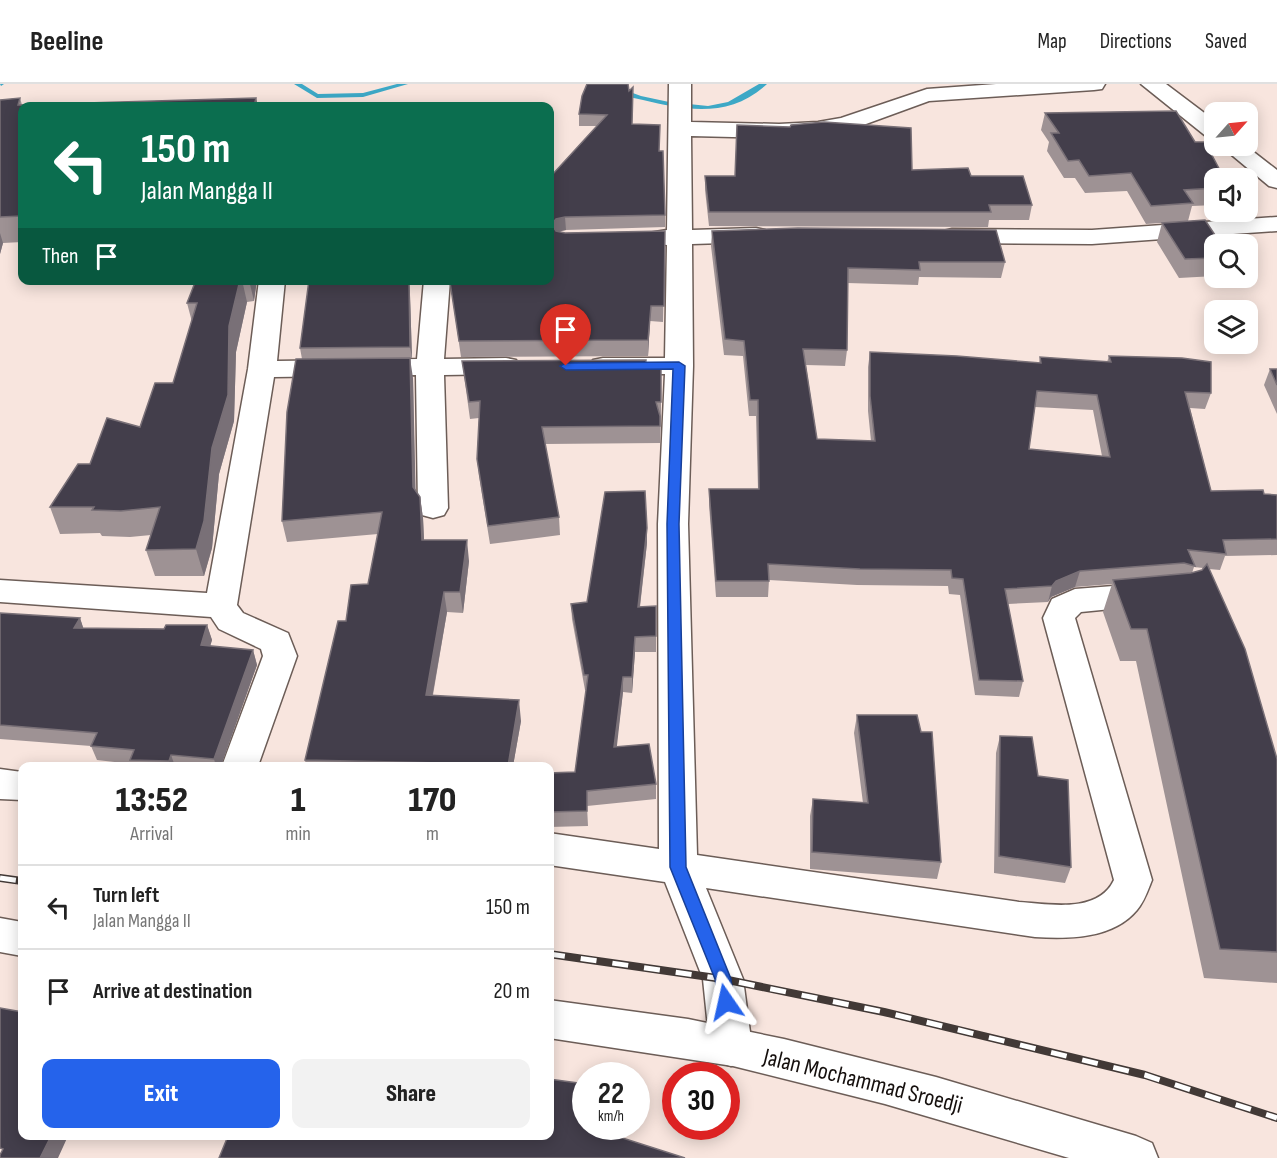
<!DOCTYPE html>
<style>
body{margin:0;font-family:"Sofia Sans Condensed",sans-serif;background:#f2f2f2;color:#222;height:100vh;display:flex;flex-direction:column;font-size:22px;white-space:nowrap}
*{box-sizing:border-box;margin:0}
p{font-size:20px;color:#767676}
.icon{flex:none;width:33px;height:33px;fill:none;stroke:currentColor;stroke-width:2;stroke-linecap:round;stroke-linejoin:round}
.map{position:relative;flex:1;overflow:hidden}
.panel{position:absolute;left:18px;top:678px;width:536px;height:378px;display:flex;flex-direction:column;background:#fff;border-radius:12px;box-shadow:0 3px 15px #0003}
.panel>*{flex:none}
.banner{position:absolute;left:18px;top:18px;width:536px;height:183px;border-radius:12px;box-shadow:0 3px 15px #0003;background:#0b6e4f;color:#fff;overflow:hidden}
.needle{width:39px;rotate:63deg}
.tools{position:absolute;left:1204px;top:18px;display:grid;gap:12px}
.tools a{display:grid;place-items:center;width:54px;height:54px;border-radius:12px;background:#fff;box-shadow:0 3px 15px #0003;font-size:30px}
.speed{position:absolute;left:572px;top:978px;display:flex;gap:12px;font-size:30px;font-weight:700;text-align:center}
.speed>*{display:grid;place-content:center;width:78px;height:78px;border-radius:50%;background:#fff;box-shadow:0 3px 15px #0003;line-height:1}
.speed small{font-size:15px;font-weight:400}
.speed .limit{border:9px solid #d22;background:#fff;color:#111}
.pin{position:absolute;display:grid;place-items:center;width:51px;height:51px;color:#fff;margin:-62px -26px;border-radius:50% 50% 50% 0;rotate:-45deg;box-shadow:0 0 6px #0007}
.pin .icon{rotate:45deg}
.me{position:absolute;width:66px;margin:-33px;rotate:349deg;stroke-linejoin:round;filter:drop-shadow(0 0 4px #0008)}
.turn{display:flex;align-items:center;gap:21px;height:126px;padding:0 24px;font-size:27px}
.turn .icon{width:78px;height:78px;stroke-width:2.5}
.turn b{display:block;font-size:42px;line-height:51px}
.then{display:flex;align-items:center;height:57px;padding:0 24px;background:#0003;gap:12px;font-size:22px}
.eta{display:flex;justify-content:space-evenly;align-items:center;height:102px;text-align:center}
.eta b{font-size:36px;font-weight:800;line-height:42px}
.action{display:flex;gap:12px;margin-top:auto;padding:12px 24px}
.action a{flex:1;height:69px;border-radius:12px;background:#2563eb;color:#fff;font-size:24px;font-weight:800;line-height:69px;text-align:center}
.action a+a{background:#f2f2f2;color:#222}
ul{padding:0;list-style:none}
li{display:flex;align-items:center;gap:18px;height:84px;padding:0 24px;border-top:2px solid #e0e0e0}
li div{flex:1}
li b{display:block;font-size:22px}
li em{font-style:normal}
header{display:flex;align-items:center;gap:36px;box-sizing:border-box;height:84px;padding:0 30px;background:#fff;border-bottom:2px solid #e0e0e0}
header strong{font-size:28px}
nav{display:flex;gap:33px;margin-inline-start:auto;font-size:21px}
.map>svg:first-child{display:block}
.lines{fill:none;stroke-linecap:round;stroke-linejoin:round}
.stream{fill:#3da8c6;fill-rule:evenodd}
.minor-casing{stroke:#6c5d57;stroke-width:3}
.major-casing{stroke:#6c5d57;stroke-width:3}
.minor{fill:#fff;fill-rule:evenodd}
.major{fill:#fff;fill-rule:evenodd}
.rail-casing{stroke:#423936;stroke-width:8}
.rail{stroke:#fff;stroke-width:5;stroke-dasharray:16;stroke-linecap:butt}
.wall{fill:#9e9294;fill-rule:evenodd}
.shaded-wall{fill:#797077}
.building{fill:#433e4b;stroke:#797077;stroke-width:1.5;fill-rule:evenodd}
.route{fill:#2563eb;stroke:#184099;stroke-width:1.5}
.labels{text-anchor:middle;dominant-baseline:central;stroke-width:6;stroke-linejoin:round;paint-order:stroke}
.near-street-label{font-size:24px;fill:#150f0d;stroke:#fff}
</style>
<header>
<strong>Beeline</strong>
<nav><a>Map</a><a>Directions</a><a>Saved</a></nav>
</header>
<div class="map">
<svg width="1277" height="1074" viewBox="0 0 1277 1074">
<rect width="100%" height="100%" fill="#f8e5de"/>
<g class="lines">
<!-- stream -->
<path class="stream" d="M0 0H4L1 2Z
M294 0H302L318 10 363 9 397 0H408L363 13 317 14Z
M599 0H608L641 12 669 18 708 22 728 18 759 0H767C730 34 688 27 643 16 628 13 611 9 599 0Z"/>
<defs>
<path id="minor" d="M669 0H691V38L779 40 818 38 841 34 927 5 996 0H1105L1102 5 1094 6 929 17 855 44 818 51 779 54 691 52 692 146 756 144 765 146 768 151 765 156 756 158 692 160 693 282 688 440 697 771 1019 818C1049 820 1098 830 1114 796L1043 534 1052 515 1075 505 1152 499 1163 502 1168 510 1163 518 1152 521 1081 528 1075 534 1152 796C1148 806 1144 818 1137 826 1113 855 1069 855 1035 853L706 804 743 895 752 963 746 977 731 982 716 977 710 963 703 895 665 798 549 781V749L659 765 658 440 665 290H603L593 288 589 282 593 276 603 274H665L667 161 649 159 646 154 649 149 667 146Z
M1141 0H1166L1215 37V55L1207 53Z
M1221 62H1246L1277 86V104L1269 102Z
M1277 133V147L1092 160 952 159 943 157 940 152 943 147 952 145 1092 146Z
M259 196H285L277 277 417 275 424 196H450L444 275 506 274 516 276 520 282 516 288 506 290 444 291 448 424 444 431 433 434 422 431 418 424 416 291 274 293 237 521 243 529 288 549 297 572 258 682H222L263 572 261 565 219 545 211 533 0 518V496L207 509 248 285Z
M0 685 22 688V716L0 715Z"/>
<path id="major" d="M0 834 22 838V872L0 868Z
M549 916 688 935 784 955 936 993 1136 1052 1152 1059 1158 1074H1069L885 1020 733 982 549 954Z"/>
</defs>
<!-- minor casing -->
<use href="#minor" class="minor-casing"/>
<!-- major casing -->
<use href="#major" class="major-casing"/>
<!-- minor -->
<use href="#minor" class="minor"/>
<!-- major -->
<use href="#major" class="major"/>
<defs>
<path id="rail" d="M0 794 22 797
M549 870 723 895 884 928 1145 991 1277 1034"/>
</defs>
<!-- rail casing -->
<use href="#rail" class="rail-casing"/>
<!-- rail -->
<use href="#rail" class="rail"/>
</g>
<!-- wall -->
<path class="wall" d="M629 7 633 14 632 40 660 67 665 131V143L566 146 558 147 565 149 665 147 663 238 650 237 648 272 461 273 450 198 539 199 549 196 550 148H549V91H552L597 42H579V30Z
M20 14 22 21 256 14 258 22H22V158L3 159 0 170V16Z
M1045 29 1215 94V121L1192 122 1188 137 1146 140 1127 107 1085 109 1075 94H1064L1047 67 1049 58 1041 46Z
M912 86 971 92 1032 121 1029 136H989L988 143 709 142 705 106V92H735Z
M1162 139 1215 160V192L1179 194 1157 158Z
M712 147 1005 178 1001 194 919 193 918 201 847 199V266L845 282 806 281 817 355 871 357 868 327V283L870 268 1039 279 1040 273 1107 278 1109 272 1211 309 1205 325 1190 324 1211 407 1277 411V471L1225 472 1220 486 1209 485 1277 675V899L1204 894 1136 577H1120L1103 528 1112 500 1075 503 1051 513 1048 518 1008 520 1023 597 1019 613 975 611 960 511 949 510 948 502 857 501 769 496 768 513H716L709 421V405H758L756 332H749L743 272 724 271 711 162ZM1035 323 1093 326 1102 372 1029 365ZM1194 483 1203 484 1202 486 1192 489Z
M195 196H257L254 217 247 218 236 268 234 337 219 390 212 464 204 492H155L146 466 151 451 130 453 102 452 100 449 60 450 50 423 90 380 140 343 173 299 192 238 187 219 195 199Z
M402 200H409L410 211 412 274 302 275 300 264Z
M462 277 646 285H661V335L660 359 545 360 559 433 560 451 490 460 479 392 477 375 479 334 470 335Z
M1270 285H1277V330L1264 301Z
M413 294 415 407 420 413 423 434 424 456 469 477 463 529 447 528 433 611 521 637 513 682H306L305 676 346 537 368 500 378 450 287 458 282 437Z
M647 459 640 523 656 552V568H635L632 609 623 608 616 663 656 700V715L587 722 588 742 549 743V689L575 688 586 606H585L572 535 571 520 587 518Z
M0 529 80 534 83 544 164 545 207 541 212 556 210 562 253 566 257 581 221 682H133L132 680 97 676 91 662 0 655Z
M857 631 941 778 937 795 810 785V732L813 715 863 719 854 649Z
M1000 652 1038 692 1071 783 1065 799 994 789 996 669Z"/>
<!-- shaded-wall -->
<path class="shaded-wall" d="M256 14 258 22H254Z
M565 133 566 146 557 148 553 152 552 140 556 135Z
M0 149 3 159 0 170Z
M240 196H242L247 218 236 268 234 337 219 390 212 464 204 492 196 465 212 364 229 242Z
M249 196H257L254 217Z
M409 200 410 211 412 274 410 263Z
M651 222 650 237 648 272V256Z
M410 274 413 294 416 424 413 403Z
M420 413 423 434 425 476 422 456Z
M647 444V459L638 538V523Z
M467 456 469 477 463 529 460 508Z
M1080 487 1075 503 1051 513 1048 518 1052 502 1056 497Z
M444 508 447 528 429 631 426 611Z
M80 534 85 549 74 544Z
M207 541 212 556 206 576 201 561Z
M635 553V568L632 609V593Z
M253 566 257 581 221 682H216L214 675Z
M623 593V608L615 679 614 663Z
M519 616 521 637 513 682H508Z
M171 671 175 682H170L169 677Z
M51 1052H68L58 1074H40Z"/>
<!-- building -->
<path class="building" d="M587 0H628L629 7 633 3 632 40 660 41 659 67H663L665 131 565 133 556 135 552 140 553 136H549V91H552L607 31 579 30 582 12Z
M20 14 18 21 256 14 254 22H22V132L0 133V16Z
M1176 27 1195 58H1205L1224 94H1215V104L1184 106 1193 119 1151 122 1131 89 1089 92 1079 76 1068 77 1051 49H1059L1045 29Z
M824 38 911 44 912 86 968 84 971 92H1023L1032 121H989L991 128H709L705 92H735L737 41 790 43 791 41Z
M1205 136 1221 160H1215V174L1185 175 1162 139Z
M552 141 556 147 565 149 665 147 664 222H651L648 256 459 257 450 198 539 199V196H549V156Z
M798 144 996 146 1005 178H919L920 186 848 184 847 266 803 265 817 355 875 357 870 312V268L957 272 1041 279 1040 273 1111 278 1109 272 1182 274 1211 278V309L1185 308 1211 407 1263 406 1264 410 1277 411V455L1223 456 1226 470 1188 466 1195 482 1184 479 1080 487 1056 497 1052 502 1005 505 1023 597 979 596 963 495 952 494 951 486 860 485 768 480 769 497H716L709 405H759L758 316H750L744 257 725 255 712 147ZM1037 307 1097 311 1110 373 1029 365Z
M196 196H240L229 242 228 311 212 364 204 437 196 465 146 466 160 423 121 427 92 426 94 423H50L78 380H90L107 334 140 343 155 299H173L197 219H187Z
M309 196H399V199L409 200 410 263 300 264Z
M410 274 413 403 420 413 422 456H467L460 508H444L426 611 519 616 508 682H440L441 679 305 676 338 537H346L351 501 368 500 382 428 282 437 287 328 296 275Z
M646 276 645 285H661V318H656L660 332V342L542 343 559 433 488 442 477 375 480 317 469 318 462 277Z
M1270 285H1277V301Z
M645 407 647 444 638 523 656 522V552L635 553 632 593H623L614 663 649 660 656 700 587 707V727L549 728V689L575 688 588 591H584L571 520 587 518 605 408Z
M1207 480 1245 565 1277 675V868L1220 865 1147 545H1131L1113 496 1191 489 1202 486Z
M0 529 80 534 74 544 164 545 166 541H207L201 561 253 566 214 675 171 671 169 677 130 676 134 666 91 662 97 649 0 641Z
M857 631H917L921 648H932L941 778 812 768 813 715 868 719Z
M1000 652 1032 653 1038 692 1068 696 1071 783 999 772Z
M0 924 22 928V1052H51L40 1074H0V1071L3 1065 0 1064Z
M549 995 585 1000V1042L685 1074H219L228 1052H549Z"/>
<!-- route -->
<path class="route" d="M679 278 685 282 679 440 686 783 731 895 734 918 732 923 726 926 720 923 715 895 670 783 667 440 673 285 566 286 560 282 566 279Z"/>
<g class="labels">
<!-- near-street labels -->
<g class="near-street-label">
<text transform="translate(863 997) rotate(14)">Jalan Mochammad Sroedji</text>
</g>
</g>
</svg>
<div class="tools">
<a><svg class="needle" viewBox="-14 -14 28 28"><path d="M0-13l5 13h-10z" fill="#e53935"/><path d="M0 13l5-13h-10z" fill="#767676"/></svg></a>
<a><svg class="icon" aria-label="sound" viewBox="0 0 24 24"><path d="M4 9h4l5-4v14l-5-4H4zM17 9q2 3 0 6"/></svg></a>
<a><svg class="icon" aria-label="search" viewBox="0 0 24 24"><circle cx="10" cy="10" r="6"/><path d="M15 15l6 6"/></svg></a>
<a><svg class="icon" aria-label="layers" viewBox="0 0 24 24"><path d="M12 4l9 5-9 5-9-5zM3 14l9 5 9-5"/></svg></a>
</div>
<div class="speed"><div>22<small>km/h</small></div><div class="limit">30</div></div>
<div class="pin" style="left:566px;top:282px;background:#d93025"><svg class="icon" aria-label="arrive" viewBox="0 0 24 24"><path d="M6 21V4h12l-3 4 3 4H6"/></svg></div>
<svg class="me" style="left:726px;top:918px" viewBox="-20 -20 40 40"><path d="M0-17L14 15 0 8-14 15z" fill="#2563eb" stroke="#fff" stroke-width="4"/></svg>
<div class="banner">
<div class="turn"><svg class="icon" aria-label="left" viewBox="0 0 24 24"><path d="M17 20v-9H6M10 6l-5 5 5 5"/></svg><div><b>150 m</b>Jalan Mangga II</div></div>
<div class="then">Then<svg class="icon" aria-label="arrive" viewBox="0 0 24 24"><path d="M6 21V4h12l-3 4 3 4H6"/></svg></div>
</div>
<section class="panel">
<div class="eta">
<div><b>13:52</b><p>Arrival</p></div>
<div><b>1</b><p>min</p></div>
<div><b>170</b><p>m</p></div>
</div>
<ul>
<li><svg class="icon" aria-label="left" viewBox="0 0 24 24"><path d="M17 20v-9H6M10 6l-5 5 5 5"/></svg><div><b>Turn left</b><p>Jalan Mangga II</p></div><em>150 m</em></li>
<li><svg class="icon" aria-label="arrive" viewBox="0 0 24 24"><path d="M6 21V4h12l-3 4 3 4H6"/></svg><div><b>Arrive at destination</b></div><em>20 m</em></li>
</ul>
<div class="action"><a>Exit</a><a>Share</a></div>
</section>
</div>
